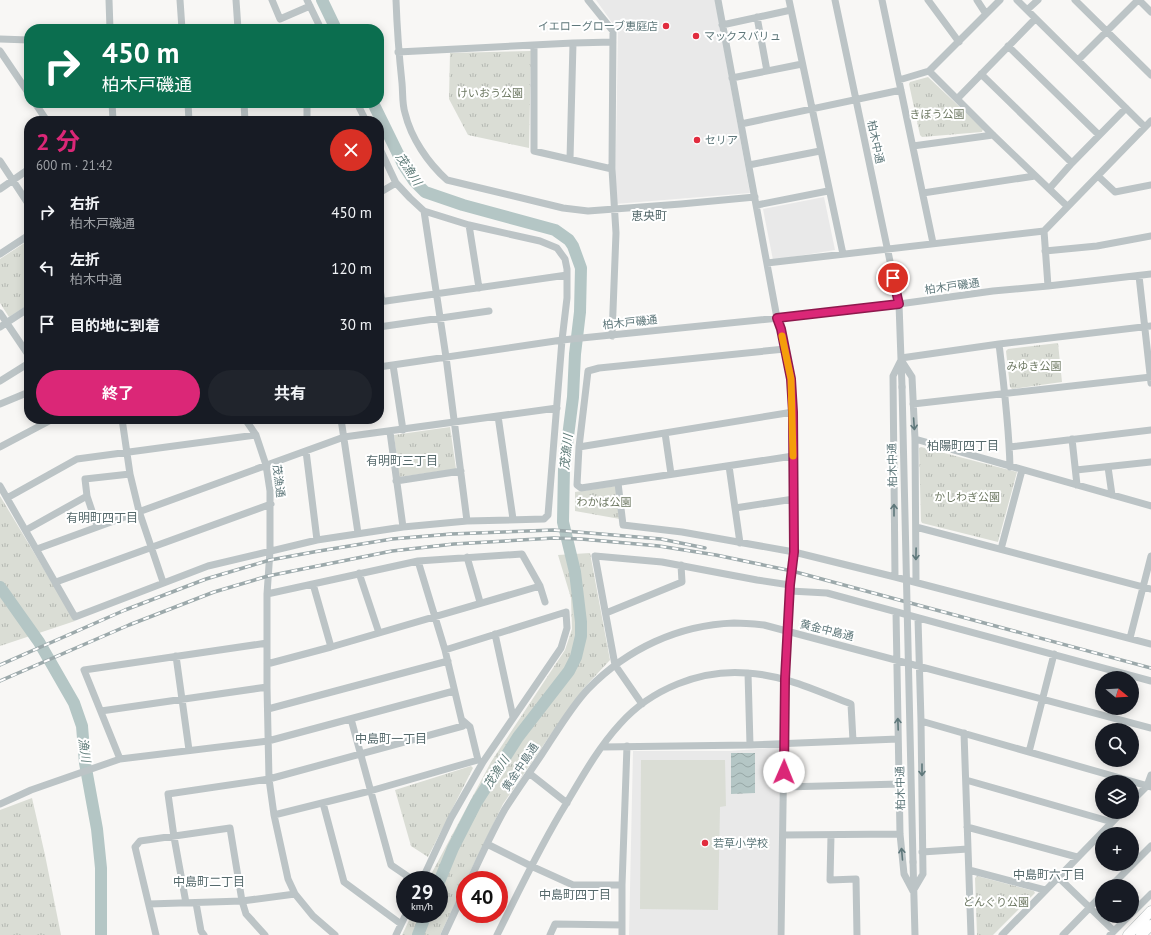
<!DOCTYPE html>
<html lang="ja">
<meta charset="utf-8">
<style>
body{margin:0;font-family:"PT Sans","Noto Sans JP",sans-serif;background:#20242c;color:#f1f3f6;height:100vh;display:flex;flex-direction:column;font-size:15px;white-space:nowrap}
*{box-sizing:border-box;margin:0}
p{font-size:13px;color:#9ea1a6}
.icon{flex:none;width:22px;height:22px;fill:none;stroke:currentColor;stroke-width:2;stroke-linecap:round;stroke-linejoin:round}
.map{position:relative;flex:1;overflow:hidden}
.details{position:absolute;left:24px;top:116px;width:360px;height:308px;display:flex;flex-direction:column;background:#171b24;border-radius:16px;box-shadow:0 2px 10px #0003}
.details>*{flex:none}
.guide{position:absolute;left:24px;top:24px;width:360px;height:84px;border-radius:16px;box-shadow:0 2px 10px #0003;background:#0b6e4f;color:#fff;overflow:hidden}
.needle{width:26px;rotate:108deg}
.fabs{position:absolute;left:1095px;top:671px;display:grid;gap:8px}
.fabs a{display:grid;place-items:center;width:44px;height:44px;border-radius:50%;background:#171b24;box-shadow:0 2px 10px #0003;font-size:20px}
.speed{position:absolute;left:396px;top:871px;display:flex;gap:8px;font-size:20px;font-weight:700;text-align:center}
.speed>*{display:grid;place-content:center;width:52px;height:52px;border-radius:50%;background:#171b24;box-shadow:0 2px 10px #0003;line-height:1}
.speed small{font-size:10px;font-weight:400}
.speed .limit{border:6px solid #d22;background:#fff;color:#111}
.pin{position:absolute;display:grid;place-items:center;width:34px;height:34px;color:#fff;margin:-17px;border:2px solid #fff;border-radius:50%;box-shadow:0 1px 4px #0007}
.me{position:absolute;width:44px;margin:-22px;rotate:1deg;stroke-linejoin:round;filter:drop-shadow(0 0 3px #0008)}
.turn{display:flex;align-items:center;gap:14px;height:84px;padding:0 12px;font-size:18px}
.turn .icon{width:52px;height:52px;stroke-width:2.5}
.turn b{display:block;font-size:28px;line-height:34px}
.round{display:grid;place-items:center;flex:none;width:42px;height:42px;border-radius:21px;background:#20242c}
.overview{display:flex;align-items:center;justify-content:space-between;height:68px;padding:0 12px}
h1{font-size:24px;font-weight:700;line-height:30px;color:#db2777}
.primary-button{display:flex;gap:8px;margin-top:auto;padding:8px 12px}
.primary-button a{flex:1;height:46px;border-radius:24px;background:#db2777;color:#fff;font-size:16px;font-weight:700;line-height:46px;text-align:center}
.primary-button a+a{background:#20242c;color:#f1f3f6}
ul{padding:0;list-style:none}
li{display:flex;align-items:center;gap:12px;height:56px;padding:0 12px}
li div{flex:1}
li b{display:block;font-size:15px}
li em{font-style:normal}
.map>svg:first-child{display:block}
.built{fill:#e9e9e9}
.grass{fill:#daddd5}
.park{fill:url(#park-tufts)}
.water{fill:url(#water-waves)}
.lines{fill:none;stroke-linecap:round;stroke-linejoin:round}
.river{stroke:#b4c6c5;stroke-width:12}
.highway-casing{stroke:#b0b8b9;stroke-width:11}
.minor{stroke:#bcc4c6;stroke-width:7}
.highway{stroke:#fff;stroke-width:10}
.rail-casing{stroke:#9ca9ab;stroke-width:3.5}
.rail{stroke:#fff;stroke-width:2;stroke-dasharray:6;stroke-linecap:butt}
.minor-bridge{stroke:#bcc4c6;stroke-width:7}
.oneway{stroke:#5e777a}
.route-casing{stroke:#8e194d;stroke-width:10}
.route{stroke:#db2777;stroke-width:7}
.slow{stroke:#f59e0b;stroke-width:7}
.poi-dot{fill:#e12c3e;stroke:#fff;stroke-width:1.5}
.labels{text-anchor:middle;dominant-baseline:central;stroke-width:4;stroke-linejoin:round;paint-order:stroke}
.poi-label{font-size:11px;fill:#5e777a;stroke:#fff;text-anchor:start}
.park-label{font-size:11px;fill:#6d7862;stroke:#fff}
.street-label{font-size:11px;fill:#5e777a;stroke:#fff}
.water-label{font-size:12px;font-style:italic;fill:#5e7b78;stroke:#fff}
.neighbourhood-label{font-size:12px;fill:#55696b;stroke:#fff}
</style>
<div class="map">
<svg width="1151" height="935" viewBox="0 0 1151 935">
<defs>
<pattern id="park-tufts" width="24" height="20" patternUnits="userSpaceOnUse"><rect width="24" height="20" fill="#daddd5"/><path d="M3 7l-1-3M5 7V3M7 7l1-3M15 17l-1-3M17 17v-4M19 17l1-3" fill="none" stroke="#b4b8b2"/></pattern>
<pattern id="water-waves" width="16" height="10" patternUnits="userSpaceOnUse"><rect width="16" height="10" fill="#b4c6c5"/><path d="M0 5q4-4 8 0t8 0" fill="none" stroke="#96a6a5"/></pattern>
</defs>
<rect width="100%" height="100%" fill="#f8f7f5"/>
<!-- built -->
<path class="built" d="M596 0H715L750 193 615 204 618 31Z
M824 197 835 250 773 260 763 209Z
M782 747 777 935H629L633 751H731Z"/>
<!-- grass -->
<path class="grass" d="M641 760H725L726 806 720 807 718 910 640 909Z"/>
<!-- park -->
<path class="park" d="M531 51 529 148 468 135 449 99 450 53Z
M928 77 983 129 982 132 922 137 920 135 909 84 910 82Z
M29 240V304L9 317 0 303V259Z
M1058 343 1062 382 1012 389 1010 387 1006 351 1008 349Z
M450 427 456 469 399 477 394 435Z
M921 447 1017 472 998 542 922 523 921 521 919 448Z
M616 486 620 519 575 511V492Z
M0 496 75 621 0 646Z
M590 553 610 660 584 688 562 718 503 804 466 880H465V883L440 935H402L412 914H439V880H428L491 762 565 650 572 629 571 598 558 555Z
M471 766 473 768 428 857 411 846 395 790Z
M32 798 45 855 61 935H0V810Z
M977 876 1034 891 1035 893 993 935H977L975 878Z"/>
<!-- water -->
<path class="water" d="M731 753H755V793L731 794Z"/>
<g class="lines">
<!-- river -->
<path class="river" d="M322 0 336 29
M373 103 404 166 414 181 425 192 463 205 555 230 569 240 573 246 581 268 580 312 575 354 573 397 564 468 563 522 575 572 581 622V636L576 657 569 671 518 737 476 803 453 848 439 882
M0 587 39 642 74 703 82 726 85 763 97 829 101 868V935
M418 935 426 914"/>
<defs>
<path id="highway" d="M1128 935 1151 911
M1141 935 1151 925"/>
</defs>
<!-- highway casing -->
<use href="#highway" class="highway-casing"/>
<!-- minor -->
<path class="minor" d="M109 0 110 29
M180 0 182 29
M236 0 238 29
M272 0 280 19 310 6
M307 0 321 29
M396 0C397 28 399 55 402 83 403 93 402 104 405 113 411 138 428 163 447 180L563 208 588 211 681 204 755 197
M588 0 613 31 612 169 616 233 612 336
M718 0 777 318 781 329 791 379 793 412 794 499V552L790 585 785 679 781 935
M789 0 843 254
M835 0 899 304 902 387
M882 0 933 243
M928 0 959 42
M977 0 986 14
M1000 0 929 71 993 135 1067 206
M1017 0 1145 127
M1075 0 1151 75
M1139 0 1151 12
M1027 10 1038 0
M757 17 767 71
M722 25 791 10
M0 39 29 40
M534 46V151L612 169
M1008 46 1099 135
M0 51 29 94
M398 52 573 43 613 42
M1078 60 1138 0
M981 74 1072 163
M732 78 802 64
M899 80 929 71
M957 99 1035 19
M35 103 47 121
M112 103 113 120
M188 103 189 121
M244 103 245 121
M307 103V121
M357 103 366 121
M102 121 113 120 140 121
M741 124 901 90
M913 146 993 135
M570 159 573 43
M0 161 29 205
M749 165 820 151
M1098 176 1115 192 1151 185
M0 189 29 169
M1049 189 1072 163 1126 108
M379 193 396 183
M923 193 1035 176
M757 205 828 191
M424 211 446 357 467 521
M469 225 479 288
M1045 251 1097 246 1151 236
M0 254 29 235
M767 263 1044 231
M1139 276 1151 383
M379 282 382 302
M1048 286 1044 231 1151 121
M379 302 567 275
M0 313 29 356
M0 327 29 308
M379 327 489 311
M999 344C1004 385 1009 426 1010 467
M785 349 599 368 588 371 579 447 577 485 581 488 793 456
M901 358 999 344 1151 326
M901 360 912 377 915 439 916 582
M393 365 403 430
M379 367 562 340 789 317 899 304 993 291 1048 286 1151 274
M0 381 29 363
M0 404 29 392
M913 404 1151 377
M498 416 513 519
M122 419 130 474 139 511 163 582
M245 419 256 435 266 465 270 491V551L267 594V687L269 779 274 815 288 879 295 894 313 916 335 935
M341 419 358 533
M390 432 403 527
M665 433 671 474
M915 439 1151 506
M1072 439 1077 485
M0 447 53 419
M579 447 793 412
M1010 447 1151 430
M306 451 317 540
M729 466 740 543
M1108 467 1112 495
M1076 470 1151 462
M396 481 461 471
M618 483 623 525 682 532 794 552 895 577 1151 644
M0 486 75 617 208 566 317 540 403 527 467 521 544 519 548 515 562 340 567 298V269L565 259 557 248 540 241 469 225 424 211 410 198 396 183 379 147
M7 498 77 459 256 435
M735 508 794 499
M97 526 87 496 85 479 130 474
M916 527 1151 589
M26 530 87 496
M37 549 344 437 557 408
M1001 549 1022 470
M467 557 480 602
M359 573 379 633
M895 577 893 376 900 362
M56 582 271 504
M313 584 331 647
M540 586 545 602
M790 591 827 593 1151 681
M896 612 900 834 904 874 913 891
M606 613 682 582 681 565
M495 634 513 717
M1130 638 1151 556
M176 656 189 750
M267 664 331 647 540 586 522 554 418 561 267 594
M748 673 750 745
M642 704 615 665 595 556 662 562 757 580 790 585
M268 709 448 661
M101 711 267 687
M351 719 391 865 413 880
M462 720 470 727 478 760
M921 721 1151 787
M964 733 971 935
M602 747 750 745 898 739
M1029 752 1054 654
M120 759 84 670 267 643
M529 773 567 803
M966 780 1112 822
M784 787 900 784
M1132 801 1147 786 1151 775
M323 803 344 882 401 924
M0 804 31 790 120 759 268 741 454 691
M274 815 370 791 478 760 483 762 561 648 567 628 566 612 445 650
M967 827 1077 857
M783 835 900 834
M831 835 830 880 856 879 857 935
M487 844 531 866 573 885H622
M922 852 968 849
M913 862 915 935
M969 870 1045 890
M1058 877 1114 931
M422 880 451 818 483 762
M470 880C481 856 492 832 505 809 517 790 530 772 542 754 556 733 571 707 588 689 627 649 678 625 734 623 744 623 754 624 764 625L1151 728
M1111 886 1151 846
M913 891 923 874 921 721 918 619
M186 903 174 837 168 794 269 779 463 726 445 650 418 561
M196 903 201 931 204 935
M149 904 242 901 246 914 265 935
M1132 913 1151 894
M156 935 135 847 140 841 230 828 242 901 295 894
M396 935 406 914
M444 935 465 890
M497 935C519 891 540 846 566 804 582 777 598 748 620 724 651 689 701 669 747 673 784 675 817 691 851 704L853 741
M550 935 555 924 622 925
M622 935V885L627 746
M1002 935 1122 812
M1063 935 1102 895
M1110 935 1129 916"/>
<!-- highway -->
<use href="#highway" class="highway"/>
<defs>
<path id="rail" d="M0 665 125 610 206 579 270 560 319 551 392 539 451 534 553 530 661 539 705 548
M0 681 129 625 214 592 268 576 392 551 454 544 554 538 581 539 659 546 716 555 792 571 1151 668"/>
</defs>
<!-- rail casing -->
<use href="#rail" class="rail-casing"/>
<!-- rail -->
<use href="#rail" class="rail"/>
<!-- minor-bridge -->
<path class="minor-bridge" d="M902 387 913 862"/>
</g>
<!-- one-way arrows -->
<defs><path id="oneway-shaft" d="M-6 0H5M1.5-3L5.5 0L1.5 3" fill="none" stroke-width="1.6" stroke-linecap="round" stroke-linejoin="round"/></defs>
<g class="oneway">
<use href="#oneway-shaft" transform="translate(914 424) rotate(86)"/>
<use href="#oneway-shaft" transform="translate(894 510) rotate(-90)"/>
<use href="#oneway-shaft" transform="translate(916 554) rotate(91)"/>
<use href="#oneway-shaft" transform="translate(898 724) rotate(-92)"/>
<use href="#oneway-shaft" transform="translate(922 770) rotate(90)"/>
<use href="#oneway-shaft" transform="translate(902 854) rotate(-95)"/>
</g>
<g class="lines">
<defs>
<path id="route" d="M784 772 785 679 790 585 794 552 793 412 791 379 781 329 777 318 899 304 893 278"/>
</defs>
<!-- route casing -->
<use href="#route" class="route-casing"/>
<!-- route -->
<use href="#route" class="route"/>
<!-- slow -->
<path class="slow" d="M782 336 791 379 793 456"/>
</g>
<!-- markers -->
<g class="poi-dot">
<circle cx="666" cy="26" r="4"/>
<circle cx="696" cy="36" r="4"/>
<circle cx="697" cy="140" r="4"/>
<circle cx="705" cy="843" r="4"/>
</g>
<g class="labels">
<!-- poi labels -->
<g class="poi-label">
<text x="658" y="26" text-anchor="end">イエローグローブ恵庭店</text>
<text x="704" y="36">マックスバリュ</text>
<text x="705" y="140">セリア</text>
<text x="713" y="843">若草小学校</text>
</g>
<!-- park labels -->
<g class="park-label">
<text x="490" y="93">けいおう公園</text>
<text x="937" y="114">きぼう公園</text>
<text x="1034" y="366">みゆき公園</text>
<text x="967" y="497">かしわぎ公園</text>
<text x="604" y="502">わかば公園</text>
<text x="996" y="902">どんぐり公園</text>
</g>
<!-- street labels -->
<g class="street-label">
<text transform="translate(876 142) rotate(78)">柏木中通</text>
<text transform="translate(952 286) rotate(-8)">柏木戸磯通</text>
<text transform="translate(630 322) rotate(-6)">柏木戸磯通</text>
<text transform="translate(892 465) rotate(-91)">柏木中通</text>
<text transform="translate(279 481) rotate(83)">茂漁通</text>
<text transform="translate(827 630) rotate(14)">黄金中島通</text>
<text transform="translate(520 767) rotate(-56)">黄金中島通</text>
<text transform="translate(900 788) rotate(-91)">柏木中通</text>
</g>
<!-- water labels -->
<g class="water-label">
<text transform="translate(409 169) rotate(56)">茂漁川</text>
<text transform="translate(566 452) rotate(-84)">茂漁川</text>
<text transform="translate(85 750) rotate(82)">漁川</text>
<text transform="translate(496 772) rotate(-57)">茂漁川</text>
</g>
<!-- neighbourhood labels -->
<g class="neighbourhood-label">
<text x="649" y="215">恵央町</text>
<text x="963" y="445">柏陽町四丁目</text>
<text x="402" y="460">有明町三丁目</text>
<text x="102" y="517">有明町四丁目</text>
<text x="391" y="738">中島町一丁目</text>
<text x="1049" y="874">中島町六丁目</text>
<text x="209" y="881">中島町二丁目</text>
<text x="575" y="894">中島町四丁目</text>
</g>
</g>
</svg>
<div class="fabs">
<a><svg class="needle" viewBox="-14 -14 28 28"><path d="M0-13l5 13h-10z" fill="#e53935"/><path d="M0 13l5-13h-10z" fill="#9ea1a6"/></svg></a>
<a><svg class="icon" aria-label="search" viewBox="0 0 24 24"><circle cx="10" cy="10" r="6"/><path d="M15 15l6 6"/></svg></a>
<a><svg class="icon" aria-label="layers" viewBox="0 0 24 24"><path d="M12 4l9 5-9 5-9-5zM3 14l9 5 9-5"/></svg></a>
<a>+</a>
<a>−</a>
</div>
<div class="speed"><div>29<small>km/h</small></div><div class="limit">40</div></div>
<div class="pin" style="left:893px;top:278px;background:#d93025"><svg class="icon" aria-label="arrive" viewBox="0 0 24 24"><path d="M6 21V4h12l-3 4 3 4H6"/></svg></div>
<svg class="me" style="left:784px;top:772px" viewBox="-20 -20 40 40"><circle r="19" fill="#fff"/><path d="M0-13L10 11 0 6-10 11z" fill="#db2777"/></svg>
<div class="guide">
<div class="turn"><svg class="icon" aria-label="right" viewBox="0 0 24 24"><path d="M7 20v-9h11M14 6l5 5-5 5"/></svg><div><b>450 m</b>柏木戸磯通</div></div>
</div>
<section class="details">
<div class="overview"><div><h1>2 分</h1><p>600 m · 21:42</p></div><a class="round" style="background:#d93025;color:#fff"><svg class="icon" aria-label="close" viewBox="0 0 24 24"><path d="M6 6l12 12M18 6L6 18"/></svg></a></div>
<ul>
<li><svg class="icon" aria-label="right" viewBox="0 0 24 24"><path d="M7 20v-9h11M14 6l5 5-5 5"/></svg><div><b>右折</b><p>柏木戸磯通</p></div><em>450 m</em></li>
<li><svg class="icon" aria-label="left" viewBox="0 0 24 24"><path d="M17 20v-9H6M10 6l-5 5 5 5"/></svg><div><b>左折</b><p>柏木中通</p></div><em>120 m</em></li>
<li><svg class="icon" aria-label="arrive" viewBox="0 0 24 24"><path d="M6 21V4h12l-3 4 3 4H6"/></svg><div><b>目的地に到着</b></div><em>30 m</em></li>
</ul>
<div class="primary-button"><a>終了</a><a>共有</a></div>
</section>
</div>
